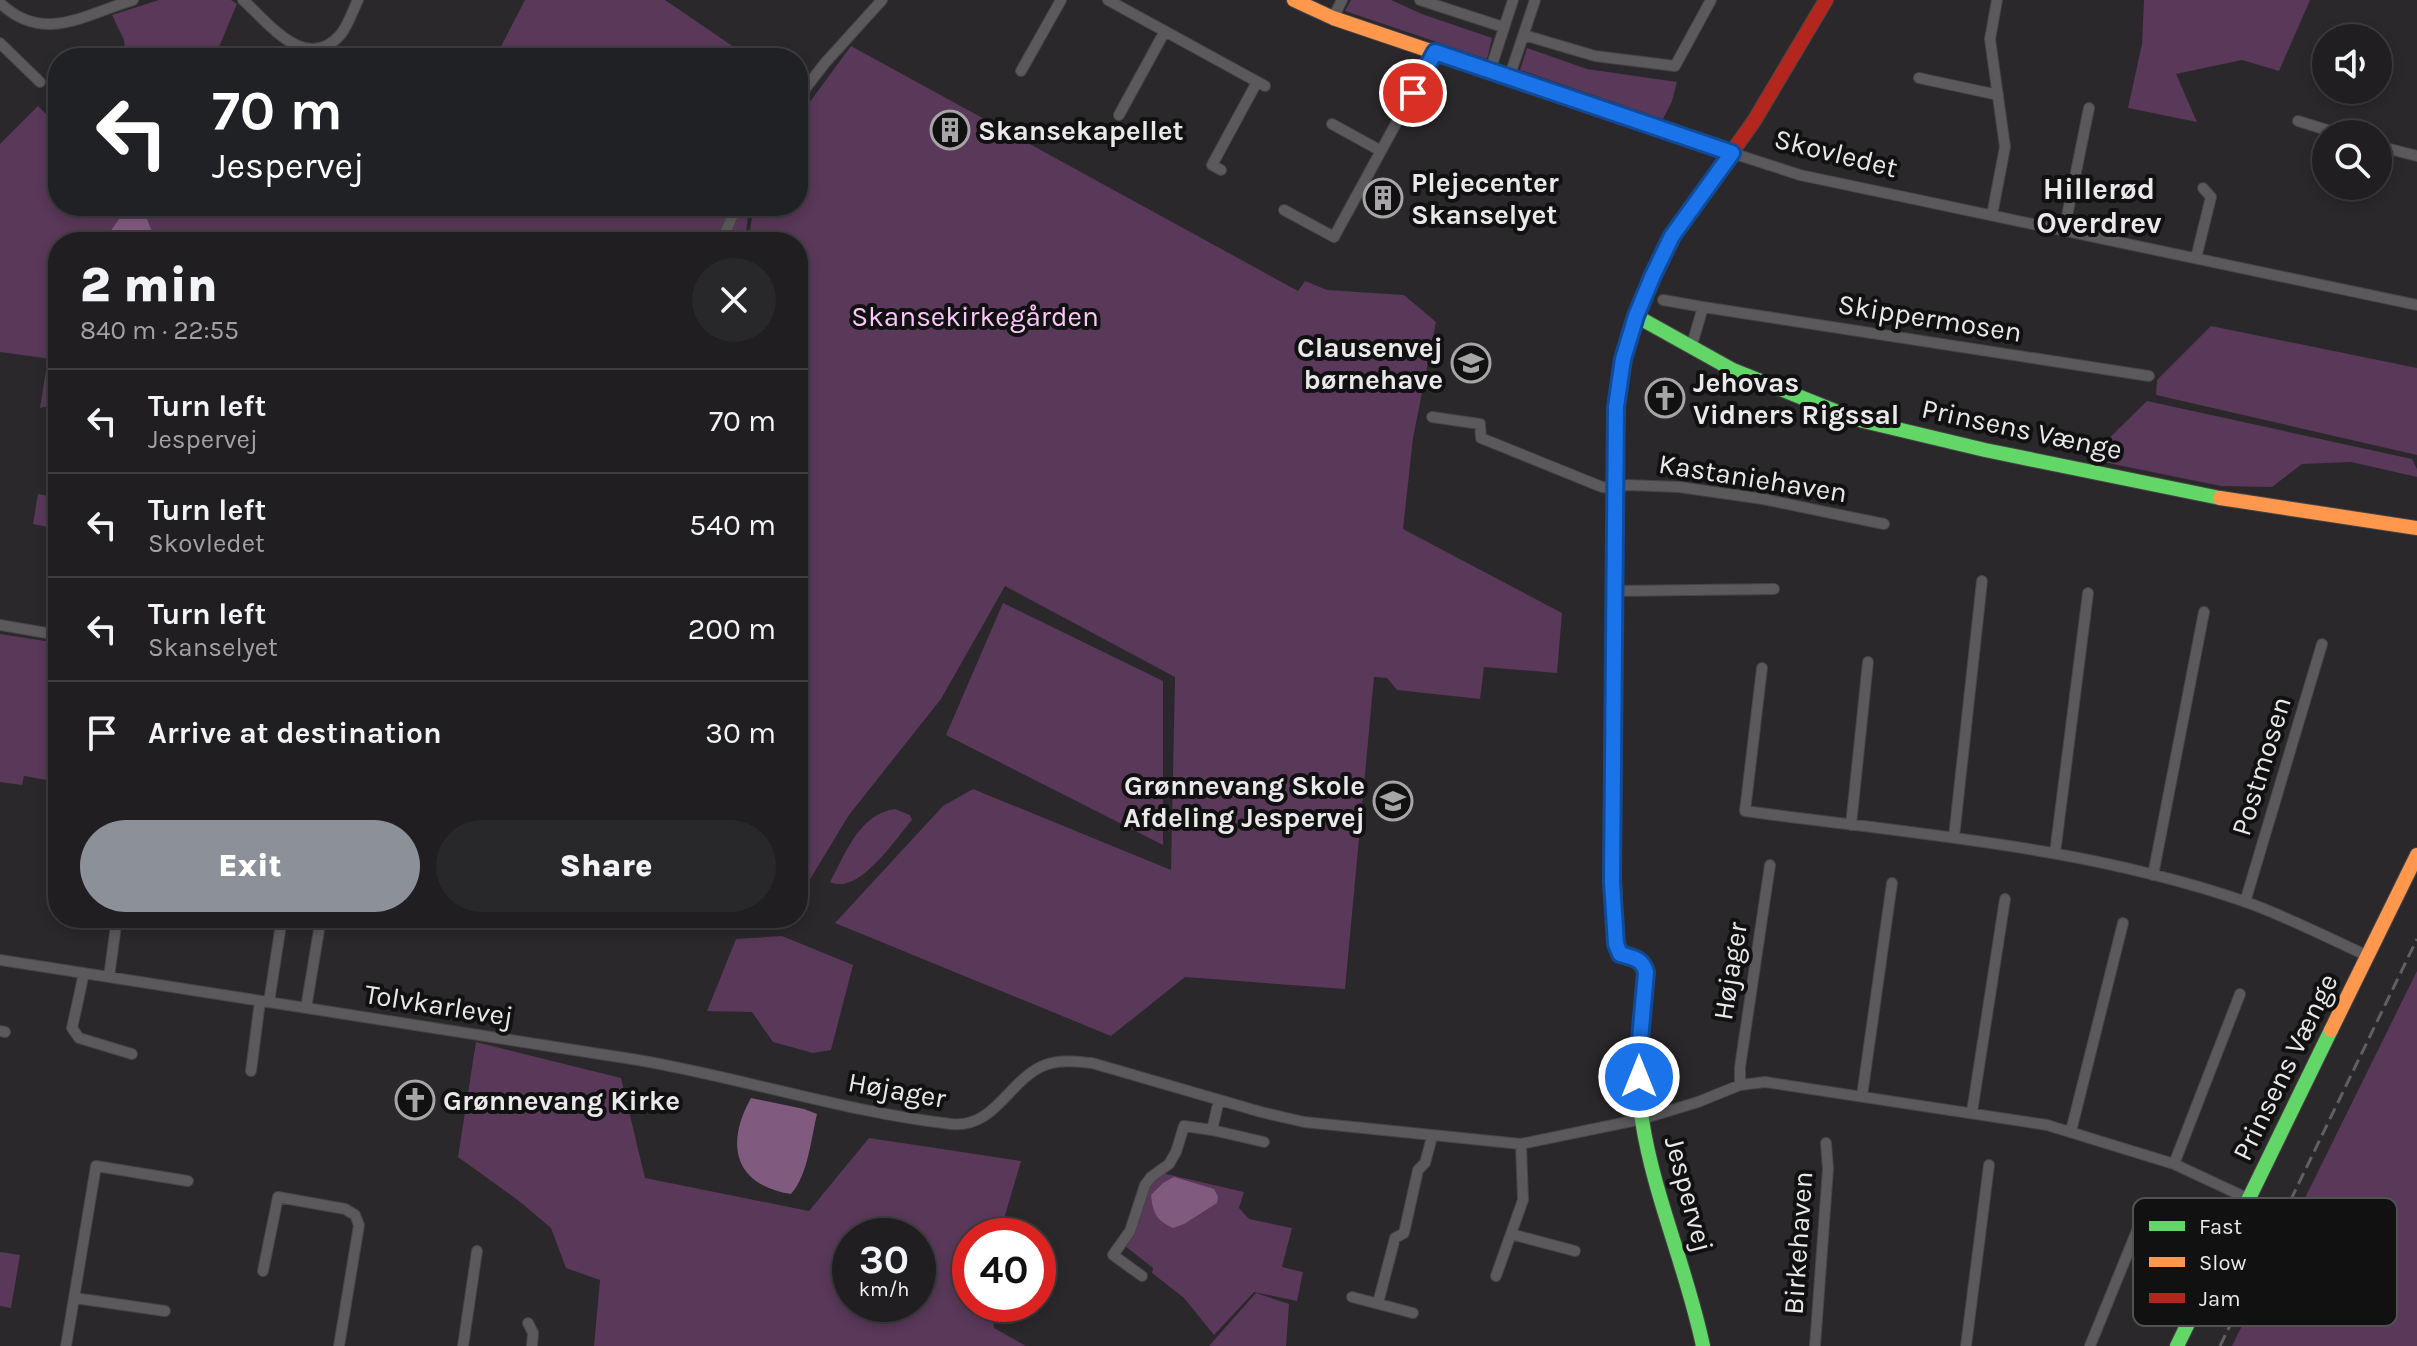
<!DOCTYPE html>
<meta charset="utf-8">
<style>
body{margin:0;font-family:Karla,sans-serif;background:#282729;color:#f1f3f6;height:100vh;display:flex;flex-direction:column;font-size:30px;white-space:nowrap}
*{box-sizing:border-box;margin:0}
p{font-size:26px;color:#a2a2a5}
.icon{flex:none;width:44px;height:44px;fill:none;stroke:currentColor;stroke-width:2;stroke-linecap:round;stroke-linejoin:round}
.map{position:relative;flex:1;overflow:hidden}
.sheet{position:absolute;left:48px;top:232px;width:760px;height:696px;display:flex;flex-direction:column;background:#201e20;border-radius:32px;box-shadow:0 4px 12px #0003,0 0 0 2px #3d3c3e}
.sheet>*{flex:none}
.guide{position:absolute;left:48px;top:48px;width:760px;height:168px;border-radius:32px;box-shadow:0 4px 12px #0003,0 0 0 2px #3d3c3e;background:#202124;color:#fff;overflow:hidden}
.tools{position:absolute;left:2312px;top:24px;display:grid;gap:16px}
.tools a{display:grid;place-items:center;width:80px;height:80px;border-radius:50%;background:#201e20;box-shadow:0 4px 12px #0003,0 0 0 2px #3d3c3e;font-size:40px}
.speed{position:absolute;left:832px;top:1218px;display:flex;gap:16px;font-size:40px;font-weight:700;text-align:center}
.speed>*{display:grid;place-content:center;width:104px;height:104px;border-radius:50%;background:#201e20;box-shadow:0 4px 12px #0003,0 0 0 2px #3d3c3e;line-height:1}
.speed small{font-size:20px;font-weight:400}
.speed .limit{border:12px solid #d22;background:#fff;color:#111}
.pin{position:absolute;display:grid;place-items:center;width:68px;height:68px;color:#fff;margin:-34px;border:4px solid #fff;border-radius:50%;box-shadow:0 2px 8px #0007}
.me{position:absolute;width:88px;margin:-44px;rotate:0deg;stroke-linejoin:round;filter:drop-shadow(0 0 6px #0008)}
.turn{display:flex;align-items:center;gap:28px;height:168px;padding:0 32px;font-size:36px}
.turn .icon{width:104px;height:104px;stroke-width:2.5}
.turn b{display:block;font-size:56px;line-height:68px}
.round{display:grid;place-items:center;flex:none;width:84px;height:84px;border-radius:42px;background:#282729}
.headline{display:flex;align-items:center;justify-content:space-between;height:136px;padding:0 32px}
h1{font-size:48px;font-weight:800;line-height:60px}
.cta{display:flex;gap:16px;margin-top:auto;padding:16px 32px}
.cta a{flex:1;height:92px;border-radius:48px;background:#8c9099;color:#fff;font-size:32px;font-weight:800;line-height:92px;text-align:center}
.cta a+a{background:#282729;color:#f1f3f6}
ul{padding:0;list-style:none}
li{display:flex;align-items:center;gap:24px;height:104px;padding:0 32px;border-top:2px solid #3d3c3e}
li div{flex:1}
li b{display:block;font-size:30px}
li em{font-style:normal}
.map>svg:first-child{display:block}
.green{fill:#593859;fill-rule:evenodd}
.water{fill:#815a80}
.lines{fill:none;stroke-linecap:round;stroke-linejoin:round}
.street-casing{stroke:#464446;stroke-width:12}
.fast-casing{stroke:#464446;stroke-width:16}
.slow-casing{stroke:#464446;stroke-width:16}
.jam-casing{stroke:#464446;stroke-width:16}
.street{stroke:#5b595b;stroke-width:10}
.fast{stroke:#63d668;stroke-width:14}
.slow{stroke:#ff974d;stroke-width:14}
.jam{stroke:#b3261e;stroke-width:14}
.rail{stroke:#616061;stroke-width:3;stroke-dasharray:12 6;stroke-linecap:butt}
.route-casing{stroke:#114b97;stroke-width:20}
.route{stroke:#1a73e8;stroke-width:14}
.labels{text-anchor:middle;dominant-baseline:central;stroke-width:8;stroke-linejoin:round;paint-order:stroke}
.poi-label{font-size:28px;font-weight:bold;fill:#eae8ea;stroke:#121112;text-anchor:start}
.street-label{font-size:28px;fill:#eae8ea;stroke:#121112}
.park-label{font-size:28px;fill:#fbc6f9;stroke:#121112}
.neighbourhood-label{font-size:30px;font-weight:bold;fill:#eae8ea;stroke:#121112}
.key{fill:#121112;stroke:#535253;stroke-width:2}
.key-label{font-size:22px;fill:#eae8ea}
</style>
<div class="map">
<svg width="2417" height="1346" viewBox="0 0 2417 1346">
<rect width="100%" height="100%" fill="#2a282a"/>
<!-- green -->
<path class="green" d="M159 0H231L237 4 216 54 219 58H126L124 40 112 15Z
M525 0H665L750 58H495Z
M1351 0H1391L1422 14 1492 38 1487 59 1345 11Z
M2144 0H2310L2279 71 2242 60 2176 74 2197 122 2128 108 2142 44Z
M851 46 1298 291 1305 281 1327 290 1404 295 1436 322 1413 438 1403 529 1562 613 1557 673 1484 667 1480 699 1397 690 1387 678 1374 677 1345 989 1185 977 1111 1036 835 923 943 806 973 789 1171 870 1175 677 1005 586 941 699 849 815 798 899V242H748L754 206H798V118Z
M1527 48 1587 69 1677 82 1672 101 1663 119 1520 70Z
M38 106 58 126V206H369L375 212 380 206H749L745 242H58V360L0 352V144Z
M2211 326 2417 368V455L2156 395 2157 380Z
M47 364 58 366V403L40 408Z
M2147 401 2412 459 2417 469V477L2351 462 2302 464 2272 487 2221 486 2088 459Z
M38 494 58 498V529L33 524Z
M1003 603 1163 681V845L946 735Z
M0 634 58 643V782L24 776 22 785 0 782Z
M895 809 910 815 912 820C895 839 859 896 830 882 846 853 859 814 895 809Z
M710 918H787L780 930Z
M782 936 853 965 831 1050 813 1053 773 1042 752 1012 707 1011 736 939Z
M2417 971V1346H2232Z
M476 1042 621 1078 645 1178 809 1211 869 1138 1021 1161 999 1236H970V1304H990L994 1328 1026 1346H594L600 1280 566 1268 551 1228 519 1201 458 1157ZM850 1236H918V1304H850Z
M1162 1173 1244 1192 1239 1208 1249 1219 1292 1228 1282 1267 1303 1272 1297 1301 1254 1292 1214 1335 1184 1298 1152 1273 1153 1268 1125 1246 1149 1186Z
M0 1252 20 1255 11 1308 0 1306Z
M1256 1293 1289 1304 1286 1346H1209Z"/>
<!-- water -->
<path class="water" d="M119 219H147L156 242H103Z
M751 1098 804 1109 817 1114C811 1139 808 1175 791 1194 734 1185 725 1144 751 1098Z
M1174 1177 1214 1189 1218 1197 1217 1203 1184 1224 1173 1228C1156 1220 1153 1213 1151 1195L1163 1183Z"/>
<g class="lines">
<defs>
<path id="street" d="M243 0C268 22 306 75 341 34 348 25 353 10 358 0
M1108 0 1265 86
M1420 0 1503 27
M0 3C43 44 84 15 133 0
M1333 18 1342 0
M1524 35 1595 56 1675 66 1711 0
M0 43 40 82
M1021 71 1061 0
M1490 71 1513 0
M1509 78 1535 0
M1919 78 1998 95
M798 98 825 63 882 0
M1119 115 1165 31
M2298 121 2340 134
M1332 124 1381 151
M2378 146 2417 156
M1732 153 1800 175 2417 305
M1221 170 1212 165 1257 82
M1284 210 1334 237 1435 52
M1992 215 2005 147 1990 39 1997 0
M2064 231 2089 108
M721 242 737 206
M2196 258 2211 197 2203 188
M1663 300 1703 307
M1691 348 1703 307 2149 376
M1432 417 1480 424 1481 438 1602 487 1614 488 1628 485 1679 487 1763 499 1884 524
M1614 591 1774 589
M0 625 58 635
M1762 668 1745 811C1913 834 2085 846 2246 902 2288 917 2328 938 2368 956
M1851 825 1868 662
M1954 837 1982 581
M2055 853 2088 593
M2153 875 2204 612
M2245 902 2322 644
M0 960C213 993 426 1025 638 1060 743 1078 845 1112 951 1124 995 1129 1009 1079 1045 1065 1060 1059 1077 1062 1092 1063L1261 1112 1304 1122 1521 1144 1642 1119 1698 1102 1740 1085 1765 1082 2047 1125 2174 1164 2249 1199
M84 973 72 1028 79 1038 132 1054
M109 977 117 918
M269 1002 282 918
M306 1008 321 918
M0 1031 5 1032
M251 1071 260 1001
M1740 1085V1067L1770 865
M1862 1096 1892 883
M1219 1100 1212 1130 1264 1142
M1972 1112 2005 899
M2071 1131 2123 923
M2174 1164 2240 994
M1511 1234 1575 1251
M263 1271 278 1197 345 1209 355 1215 359 1225 339 1346
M1142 1276 1113 1255 1130 1231 1145 1185 1151 1177 1169 1164 1176 1152 1184 1126 1212 1130
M1496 1276 1523 1200 1521 1144
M1352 1297 1413 1313
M75 1298 165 1311
M1378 1303 1395 1238 1404 1233 1418 1170 1425 1163 1432 1137
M528 1323 533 1333 532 1346
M66 1346 96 1166 188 1181
M463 1346 477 1251
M1815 1346 1828 1169 1826 1143
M1966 1346 1989 1165
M2090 1346 2147 1206"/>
<path id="fast" d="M1636 316 1733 370 1855 419 1985 450 2220 498
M1612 807 1616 944 1620 954 1639 961 1646 972C1641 1021 1634 1071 1642 1120 1654 1197 1687 1269 1703 1346
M2177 1346 2331 1030"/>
<path id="slow" d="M1294 0 1333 18 1732 153
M2220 498 2417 528
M1612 807 1616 407 1623 359 1636 317
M2331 1030 2417 855"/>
<path id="jam" d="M1636 317 1672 236 1754 121 1826 0"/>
</defs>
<!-- street casing -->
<use href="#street" class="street-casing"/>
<!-- fast casing -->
<use href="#fast" class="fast-casing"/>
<!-- slow casing -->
<use href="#slow" class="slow-casing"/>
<!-- jam casing -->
<use href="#jam" class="jam-casing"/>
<!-- street -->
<use href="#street" class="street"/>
<!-- fast -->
<use href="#fast" class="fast"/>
<!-- slow -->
<use href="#slow" class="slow"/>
<!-- jam -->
<use href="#jam" class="jam"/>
<!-- rail -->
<path class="rail" d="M2220 1346 2417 939"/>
</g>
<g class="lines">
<defs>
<path id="route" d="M1413 93 1435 52 1732 153 1672 236 1653 275 1636 316 1623 359 1616 407 1612 882 1616 944 1620 954C1633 958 1642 958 1646 972L1640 1040 1639 1077"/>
</defs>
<!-- route casing -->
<use href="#route" class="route-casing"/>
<!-- route -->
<use href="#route" class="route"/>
</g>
<!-- icons -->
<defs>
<symbol id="building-ring" viewBox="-11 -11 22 22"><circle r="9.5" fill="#121112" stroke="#a7a5a7" stroke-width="1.5"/><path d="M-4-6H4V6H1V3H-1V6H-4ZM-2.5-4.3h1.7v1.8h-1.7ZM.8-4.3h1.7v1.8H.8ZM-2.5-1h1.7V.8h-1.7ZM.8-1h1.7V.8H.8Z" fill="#a7a5a7"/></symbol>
<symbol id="school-ring" viewBox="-11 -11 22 22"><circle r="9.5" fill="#121112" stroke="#a7a5a7" stroke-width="1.5"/><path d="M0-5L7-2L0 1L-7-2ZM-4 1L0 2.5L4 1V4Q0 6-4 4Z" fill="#a7a5a7"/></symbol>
<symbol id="church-ring" viewBox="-11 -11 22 22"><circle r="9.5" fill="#121112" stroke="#a7a5a7" stroke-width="1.5"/><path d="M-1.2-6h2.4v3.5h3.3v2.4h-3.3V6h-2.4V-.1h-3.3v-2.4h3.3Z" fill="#a7a5a7"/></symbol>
</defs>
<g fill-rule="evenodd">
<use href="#building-ring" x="928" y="108" width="44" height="44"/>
<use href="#building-ring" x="1361" y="176" width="44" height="44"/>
<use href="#school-ring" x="1449" y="341" width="44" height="44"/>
<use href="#church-ring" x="1643" y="376" width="44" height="44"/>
<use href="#school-ring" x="1371" y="779" width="44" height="44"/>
<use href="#church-ring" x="393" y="1078" width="44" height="44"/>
</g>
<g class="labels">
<!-- poi labels -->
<g class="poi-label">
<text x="978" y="130">Skansekapellet</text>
<text x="1411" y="182">Plejecenter<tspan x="1411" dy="32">Skanselyet</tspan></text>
<text x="1443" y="347" text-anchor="end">Clausenvej<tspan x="1443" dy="32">børnehave</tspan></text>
<text x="1693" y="382">Jehovas<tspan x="1693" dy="32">Vidners Rigssal</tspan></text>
<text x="1365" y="785" text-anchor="end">Grønnevang Skole<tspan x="1365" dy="32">Afdeling Jespervej</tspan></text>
<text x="443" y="1100">Grønnevang Kirke</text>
</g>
<!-- street labels -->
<g class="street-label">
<text transform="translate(1836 153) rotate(14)">Skovledet</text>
<text transform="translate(1930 318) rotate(9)">Skippermosen</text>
<text transform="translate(2022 429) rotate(12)">Prinsens Vænge</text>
<text transform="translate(1753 478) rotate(9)">Kastaniehaven</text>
<text transform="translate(2261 766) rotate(-73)">Postmosen</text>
<text transform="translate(1730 971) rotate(-81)">Højager</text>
<text transform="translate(439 1005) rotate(9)">Tolvkarlevej</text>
<text transform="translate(2285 1067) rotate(-64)">Prinsens Vænge</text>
<text transform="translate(897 1090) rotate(10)">Højager</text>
<text transform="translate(1689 1194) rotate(75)">Jespervej</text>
<text transform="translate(1798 1243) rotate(-86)">Birkehaven</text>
</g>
<!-- park labels -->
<g class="park-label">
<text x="975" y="316">Skansekirkegården</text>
</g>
<!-- neighbourhood labels -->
<g class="neighbourhood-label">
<text x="2099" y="189">Hillerød<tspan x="2099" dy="34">Overdrev</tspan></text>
</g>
</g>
<!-- legend -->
<rect x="2133" y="1198" width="264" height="128" rx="12" class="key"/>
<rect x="2149" y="1221" width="36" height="10" fill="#63d668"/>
<rect x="2149" y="1257" width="36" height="10" fill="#ff974d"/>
<rect x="2149" y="1293" width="36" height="10" fill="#b3261e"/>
<g class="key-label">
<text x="2199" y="1234">Fast</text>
<text x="2199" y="1270">Slow</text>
<text x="2199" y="1306">Jam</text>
</g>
</svg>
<div class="tools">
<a><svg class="icon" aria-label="sound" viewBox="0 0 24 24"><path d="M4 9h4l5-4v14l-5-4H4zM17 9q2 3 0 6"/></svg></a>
<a><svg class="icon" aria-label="search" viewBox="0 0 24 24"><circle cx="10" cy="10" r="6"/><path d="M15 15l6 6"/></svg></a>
</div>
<div class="speed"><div>30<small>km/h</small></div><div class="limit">40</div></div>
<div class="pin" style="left:1413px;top:93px;background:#d93025"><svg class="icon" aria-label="arrive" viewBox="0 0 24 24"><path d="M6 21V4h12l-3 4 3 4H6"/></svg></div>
<svg class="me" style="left:1639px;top:1077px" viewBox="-20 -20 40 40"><circle r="17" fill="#1a73e8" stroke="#fff" stroke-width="3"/><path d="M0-11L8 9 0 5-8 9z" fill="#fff"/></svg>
<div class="guide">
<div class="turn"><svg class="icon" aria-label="left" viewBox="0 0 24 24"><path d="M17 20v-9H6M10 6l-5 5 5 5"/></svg><div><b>70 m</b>Jespervej</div></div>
</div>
<section class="sheet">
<div class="headline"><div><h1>2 min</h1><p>840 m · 22:55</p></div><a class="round"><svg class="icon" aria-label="close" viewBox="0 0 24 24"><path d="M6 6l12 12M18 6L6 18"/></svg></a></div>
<ul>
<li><svg class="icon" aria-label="left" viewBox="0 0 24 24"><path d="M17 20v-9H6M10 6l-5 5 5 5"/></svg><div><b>Turn left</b><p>Jespervej</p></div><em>70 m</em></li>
<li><svg class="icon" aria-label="left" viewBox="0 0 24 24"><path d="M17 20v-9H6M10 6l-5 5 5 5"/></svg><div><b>Turn left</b><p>Skovledet</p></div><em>540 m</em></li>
<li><svg class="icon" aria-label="left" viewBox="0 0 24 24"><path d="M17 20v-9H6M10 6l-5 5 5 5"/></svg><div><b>Turn left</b><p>Skanselyet</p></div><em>200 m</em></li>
<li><svg class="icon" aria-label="arrive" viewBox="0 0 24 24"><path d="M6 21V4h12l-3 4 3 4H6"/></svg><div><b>Arrive at destination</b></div><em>30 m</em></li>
</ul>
<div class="cta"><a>Exit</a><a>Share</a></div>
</section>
</div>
